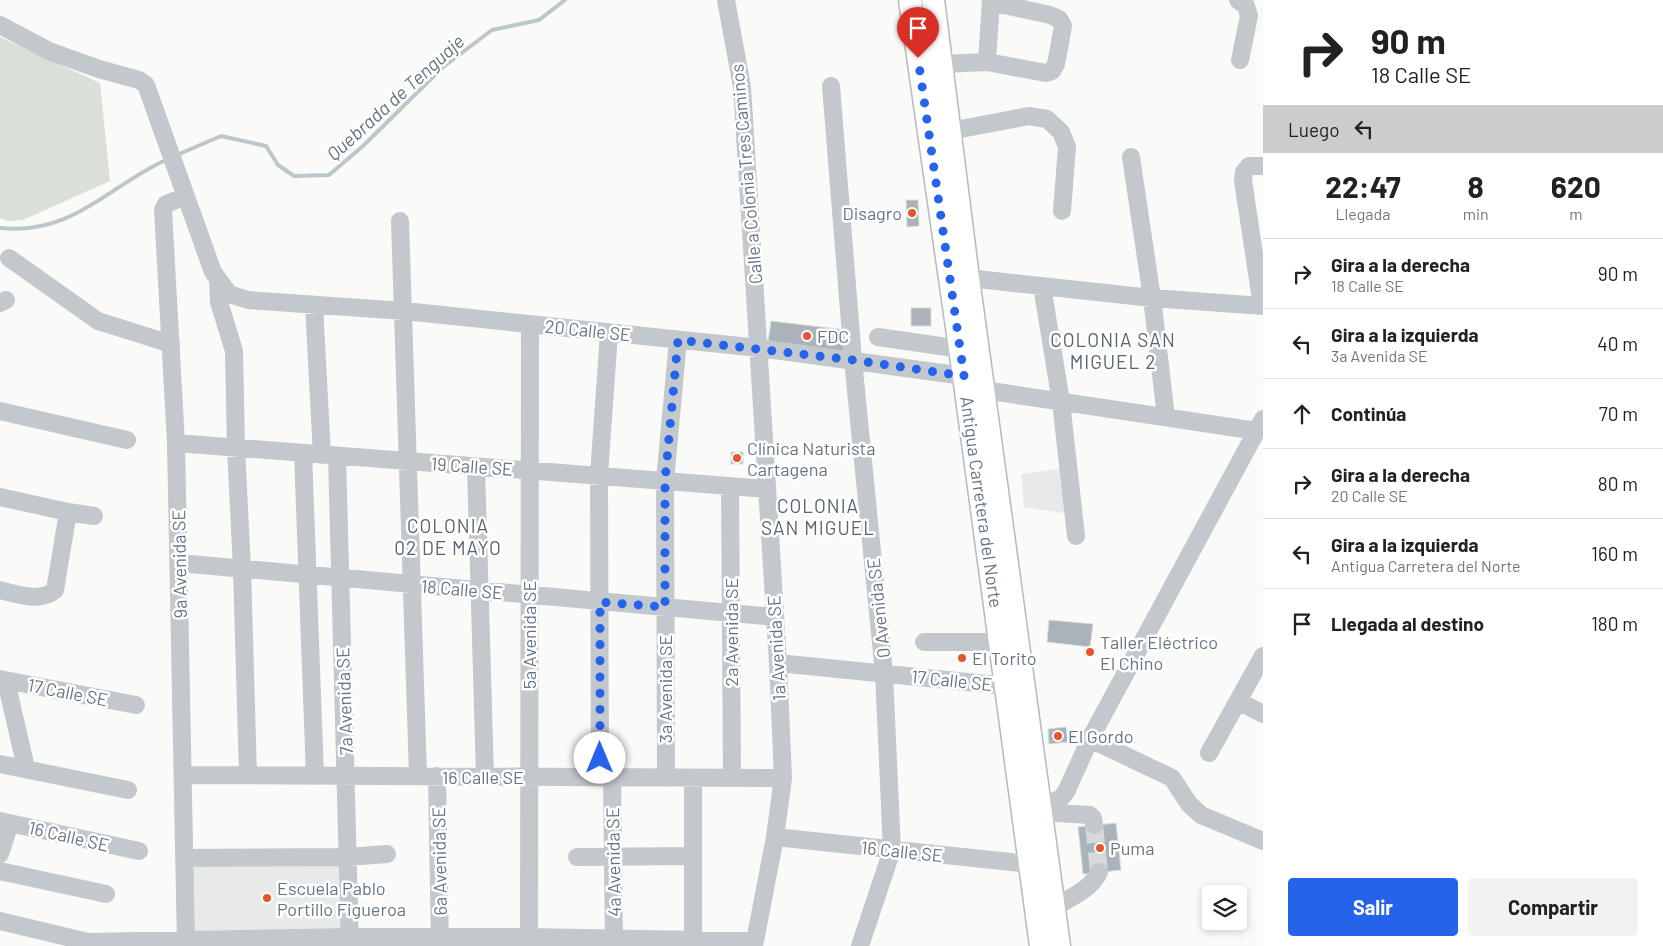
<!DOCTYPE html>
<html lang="es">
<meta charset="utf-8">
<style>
body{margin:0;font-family:Barlow,sans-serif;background:#f2f2f2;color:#222;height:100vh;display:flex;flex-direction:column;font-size:19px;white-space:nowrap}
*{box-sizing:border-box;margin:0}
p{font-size:16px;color:#767676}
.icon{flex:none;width:28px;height:28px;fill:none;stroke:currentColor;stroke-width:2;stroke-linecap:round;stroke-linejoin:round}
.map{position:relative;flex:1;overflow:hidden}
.side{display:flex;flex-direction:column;background:#fff;width:400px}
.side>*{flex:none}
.top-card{background:#fff;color:#222;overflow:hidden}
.controls{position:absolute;left:1202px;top:885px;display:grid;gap:10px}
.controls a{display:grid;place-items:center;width:45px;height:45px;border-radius:5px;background:#fff;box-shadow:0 2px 8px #0003;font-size:25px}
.pin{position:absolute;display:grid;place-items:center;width:42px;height:42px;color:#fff;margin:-51px -21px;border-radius:50% 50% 50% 0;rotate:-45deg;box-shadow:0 0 5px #0007}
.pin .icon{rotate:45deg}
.me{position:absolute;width:55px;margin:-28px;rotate:0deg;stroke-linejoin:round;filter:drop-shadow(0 0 4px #0008)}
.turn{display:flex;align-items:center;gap:18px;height:105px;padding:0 25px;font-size:22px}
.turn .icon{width:65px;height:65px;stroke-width:2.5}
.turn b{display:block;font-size:35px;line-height:42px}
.then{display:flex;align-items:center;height:48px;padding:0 25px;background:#0003;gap:10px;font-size:19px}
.eta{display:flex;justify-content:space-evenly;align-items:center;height:85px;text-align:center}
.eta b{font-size:30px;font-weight:700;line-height:35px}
.primary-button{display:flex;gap:10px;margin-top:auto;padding:10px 25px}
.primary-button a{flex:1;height:58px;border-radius:5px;background:#2563eb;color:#fff;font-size:20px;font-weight:700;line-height:58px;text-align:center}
.primary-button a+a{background:#f2f2f2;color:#222}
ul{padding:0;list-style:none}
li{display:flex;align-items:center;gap:15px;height:70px;padding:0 25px;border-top:1px solid #e0e0e0}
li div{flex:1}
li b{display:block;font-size:19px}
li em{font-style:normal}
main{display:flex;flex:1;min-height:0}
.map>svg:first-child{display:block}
.built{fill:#e8e9e9}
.green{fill:#dadfd7}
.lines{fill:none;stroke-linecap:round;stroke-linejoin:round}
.stream{stroke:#bbc7cb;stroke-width:4}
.building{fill:#aab3b9;stroke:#dcdcda}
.minor-tunnel{stroke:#d5d9db;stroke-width:18;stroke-dasharray:18 9;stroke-linecap:butt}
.major-casing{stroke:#b5babe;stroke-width:25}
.minor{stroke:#c3c8cc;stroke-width:18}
.major{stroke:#fff;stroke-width:22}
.route{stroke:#2563eb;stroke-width:9;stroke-dasharray:0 16.2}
.poi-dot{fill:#e4572e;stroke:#fff;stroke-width:2}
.labels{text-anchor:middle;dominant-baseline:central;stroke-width:5;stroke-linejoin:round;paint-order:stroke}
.street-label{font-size:18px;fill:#657683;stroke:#fff}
.poi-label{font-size:18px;fill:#657683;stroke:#fff;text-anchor:start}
.water-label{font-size:19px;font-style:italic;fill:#60757c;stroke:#fff}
.neighbourhood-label{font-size:19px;letter-spacing:1px;fill:#57646e;stroke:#fff}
</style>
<main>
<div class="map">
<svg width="1263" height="946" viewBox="0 0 1263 946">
<rect width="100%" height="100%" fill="#fafaf8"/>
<!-- built -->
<path class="built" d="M1065 468 1070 514 1024 507 1021 474Z
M344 862 345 933 190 938 189 864Z"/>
<!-- green -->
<path class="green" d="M0 37 100 83 110 181 23 220 8 221 0 218Z"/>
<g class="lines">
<!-- stream -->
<path class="stream" d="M177 155 221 136 266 146 278 165 294 176 329 175 363 146 443 67 492 30 539 20 565 0
M0 228C73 236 109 185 168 159"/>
</g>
<!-- building -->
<path class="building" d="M906 200H918L919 226 907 227Z
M911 308H931V326H911Z
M771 321 846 330 843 352 768 342Z
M731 452H743V464H731Z
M1049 620 1093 624 1090 647 1047 642Z
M1085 648 1096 649 1095 656 1084 655Z
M1066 727 1068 742 1049 744 1048 729Z
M1116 823 1121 870 1083 874 1078 827Z"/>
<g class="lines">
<!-- minor-tunnel -->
<path class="minor-tunnel" d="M1094 825 1099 872"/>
<defs>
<path id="major" d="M910 0 964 376 1041 946
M933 0 968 278 1059 946"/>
</defs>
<!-- major casing -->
<use href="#major" class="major-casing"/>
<!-- minor -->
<path class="minor" d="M726 0 742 87 778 663 783 778 775 837 754 946
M1238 0 1246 6 1249 16 1240 60
M0 25 49 51 99 69 139 80 146 85 213 272 229 294 248 300 404 311 759 348 964 376
M987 62 1046 73 1052 71 1056 64 1063 26 1059 19 1050 15 991 2
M941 64 987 62 991 0
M831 86 853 360 884 673 892 850 860 946
M950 131 1029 116 1047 119 1061 132 1067 147 1062 211
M1131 157 1152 298 1166 417
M400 221 418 776
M9 258 98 321 171 344
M968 278 1152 298 1263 306
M218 279 219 302 234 351 236 448 242 569 248 775
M1042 286 1061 402 1076 536
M0 303 6 300
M314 305 322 455
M1262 306 1243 181 1244 172 1249 166H1263
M878 337 961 349
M984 390 1257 431
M0 411 127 440
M176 443 767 489
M303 453 315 776
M337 456 350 946
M476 467 485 777
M730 486 732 778
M0 497 68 512 94 516
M179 563 775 617
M0 590C16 594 41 603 55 590L68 512
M924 642H1001
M778 663 1007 686
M0 679 136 705
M6 681 26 768
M1238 701 1263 714
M1090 739 1172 778 1189 804 1201 815 1263 841
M1209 753 1263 656
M0 764 128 790
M183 775 783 778
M437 776 440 946
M600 777 599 475 609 333
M612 777 614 946
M666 778 665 481 678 340
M693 778V946
M1039 810 1061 798 1066 792 1090 739 1263 419
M1040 812 1090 815 1093 818 1094 825
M0 821 139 851
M775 837 1030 864
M0 854 10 823
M577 857 693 856
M184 858 348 857 387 854
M0 871 106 894
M1053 908C1069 898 1091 890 1099 872
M0 921 88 942 350 937H529L755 941
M186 946 176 443 163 210 166 204 186 196
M529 946 530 324"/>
<!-- major -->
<use href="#major" class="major"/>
</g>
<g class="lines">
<!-- route -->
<path class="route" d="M600 758V602L665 607V481L678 340 853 360 964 376 918 58"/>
</g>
<!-- markers -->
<g class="poi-dot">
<circle cx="912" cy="213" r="5"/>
<circle cx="807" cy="336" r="5"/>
<circle cx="737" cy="458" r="5"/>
<circle cx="1090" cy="652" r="5"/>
<circle cx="962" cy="658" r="5"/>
<circle cx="1058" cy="736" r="5"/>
<circle cx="1100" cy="848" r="5"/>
<circle cx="267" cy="898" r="5"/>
</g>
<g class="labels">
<!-- street labels -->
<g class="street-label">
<text transform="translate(746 174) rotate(-95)">Calle a Colonia Tres Caminos</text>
<text transform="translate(588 330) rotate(6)">20 Calle SE</text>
<text transform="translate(472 466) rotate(4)">19 Calle SE</text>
<text transform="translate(982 502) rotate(82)">Antigua Carretera del Norte</text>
<text transform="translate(179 564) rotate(-91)">9a Avenida SE</text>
<text transform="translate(462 589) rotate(5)">18 Calle SE</text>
<text transform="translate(878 608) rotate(-96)">0 Avenida SE</text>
<text transform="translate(731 632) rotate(-90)">2a Avenida SE</text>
<text transform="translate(529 635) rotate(-90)">5a Avenida SE</text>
<text transform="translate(776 648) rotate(-93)">1a Avenida SE</text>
<text transform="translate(952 680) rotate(6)">17 Calle SE</text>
<text transform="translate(665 689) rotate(-90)">3a Avenida SE</text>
<text transform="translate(68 692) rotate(11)">17 Calle SE</text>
<text transform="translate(344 701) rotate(-92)">7a Avenida SE</text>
<text x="483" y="777">16 Calle SE</text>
<text transform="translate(69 836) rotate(13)">16 Calle SE</text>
<text transform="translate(902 851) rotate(6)">16 Calle SE</text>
<text transform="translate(439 861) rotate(-91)">6a Avenida SE</text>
<text transform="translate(613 862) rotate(-91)">4a Avenida SE</text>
</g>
<!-- poi labels -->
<g class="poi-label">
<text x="902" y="213" text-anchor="end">Disagro</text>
<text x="817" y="336">FDC</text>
<text x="747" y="448">Clínica Naturista<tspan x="747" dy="21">Cartagena</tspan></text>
<text x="1100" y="642">Taller Eléctrico<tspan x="1100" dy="21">El Chino</tspan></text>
<text x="972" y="658">El Torito</text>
<text x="1068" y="736">El Gordo</text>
<text x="1110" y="848">Puma</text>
<text x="277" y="888">Escuela Pablo<tspan x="277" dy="21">Portillo Figueroa</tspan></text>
</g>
<!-- water labels -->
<g class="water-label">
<text transform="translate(395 97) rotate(-42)">Quebrada de Tenguaje</text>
</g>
<!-- neighbourhood labels -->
<g class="neighbourhood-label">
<text x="1113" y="339">COLONIA SAN<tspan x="1113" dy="22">MIGUEL 2</tspan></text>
<text x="818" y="505">COLONIA<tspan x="818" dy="22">SAN MIGUEL</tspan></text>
<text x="448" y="525">COLONIA<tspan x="448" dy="22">02 DE MAYO</tspan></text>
</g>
</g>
</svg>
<div class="controls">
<a><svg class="icon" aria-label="layers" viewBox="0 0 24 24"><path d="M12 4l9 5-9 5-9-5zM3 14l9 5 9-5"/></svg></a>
</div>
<div class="pin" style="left:918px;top:58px;background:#d93025"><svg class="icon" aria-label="arrive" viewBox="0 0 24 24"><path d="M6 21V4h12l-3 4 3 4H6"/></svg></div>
<svg class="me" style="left:600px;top:758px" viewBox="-20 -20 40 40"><circle r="19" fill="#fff"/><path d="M0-13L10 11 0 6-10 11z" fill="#2563eb"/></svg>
</div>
<section class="side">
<div class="top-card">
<div class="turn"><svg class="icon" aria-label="right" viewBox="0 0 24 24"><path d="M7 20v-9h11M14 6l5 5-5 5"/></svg><div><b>90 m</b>18 Calle SE</div></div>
<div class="then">Luego<svg class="icon" aria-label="left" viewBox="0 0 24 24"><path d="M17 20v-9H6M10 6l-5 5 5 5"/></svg></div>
</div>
<div class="eta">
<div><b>22:47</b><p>Llegada</p></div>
<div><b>8</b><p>min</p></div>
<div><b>620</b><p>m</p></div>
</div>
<ul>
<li><svg class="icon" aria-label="right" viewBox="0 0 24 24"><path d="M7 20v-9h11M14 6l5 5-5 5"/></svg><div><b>Gira a la derecha</b><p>18 Calle SE</p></div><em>90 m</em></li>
<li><svg class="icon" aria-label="left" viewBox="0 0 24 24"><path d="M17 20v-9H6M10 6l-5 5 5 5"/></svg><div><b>Gira a la izquierda</b><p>3a Avenida SE</p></div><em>40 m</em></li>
<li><svg class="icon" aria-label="ahead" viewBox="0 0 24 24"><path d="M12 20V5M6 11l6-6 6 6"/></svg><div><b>Continúa</b></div><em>70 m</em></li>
<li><svg class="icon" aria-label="right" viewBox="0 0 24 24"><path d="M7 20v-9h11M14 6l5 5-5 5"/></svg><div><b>Gira a la derecha</b><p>20 Calle SE</p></div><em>80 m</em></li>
<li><svg class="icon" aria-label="left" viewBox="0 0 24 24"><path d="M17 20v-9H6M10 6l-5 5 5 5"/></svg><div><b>Gira a la izquierda</b><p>Antigua Carretera del Norte</p></div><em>160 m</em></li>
<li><svg class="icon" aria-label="arrive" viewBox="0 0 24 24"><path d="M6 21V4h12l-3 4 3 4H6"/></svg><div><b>Llegada al destino</b></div><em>180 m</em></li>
</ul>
<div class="primary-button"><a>Salir</a><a>Compartir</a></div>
</section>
</main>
